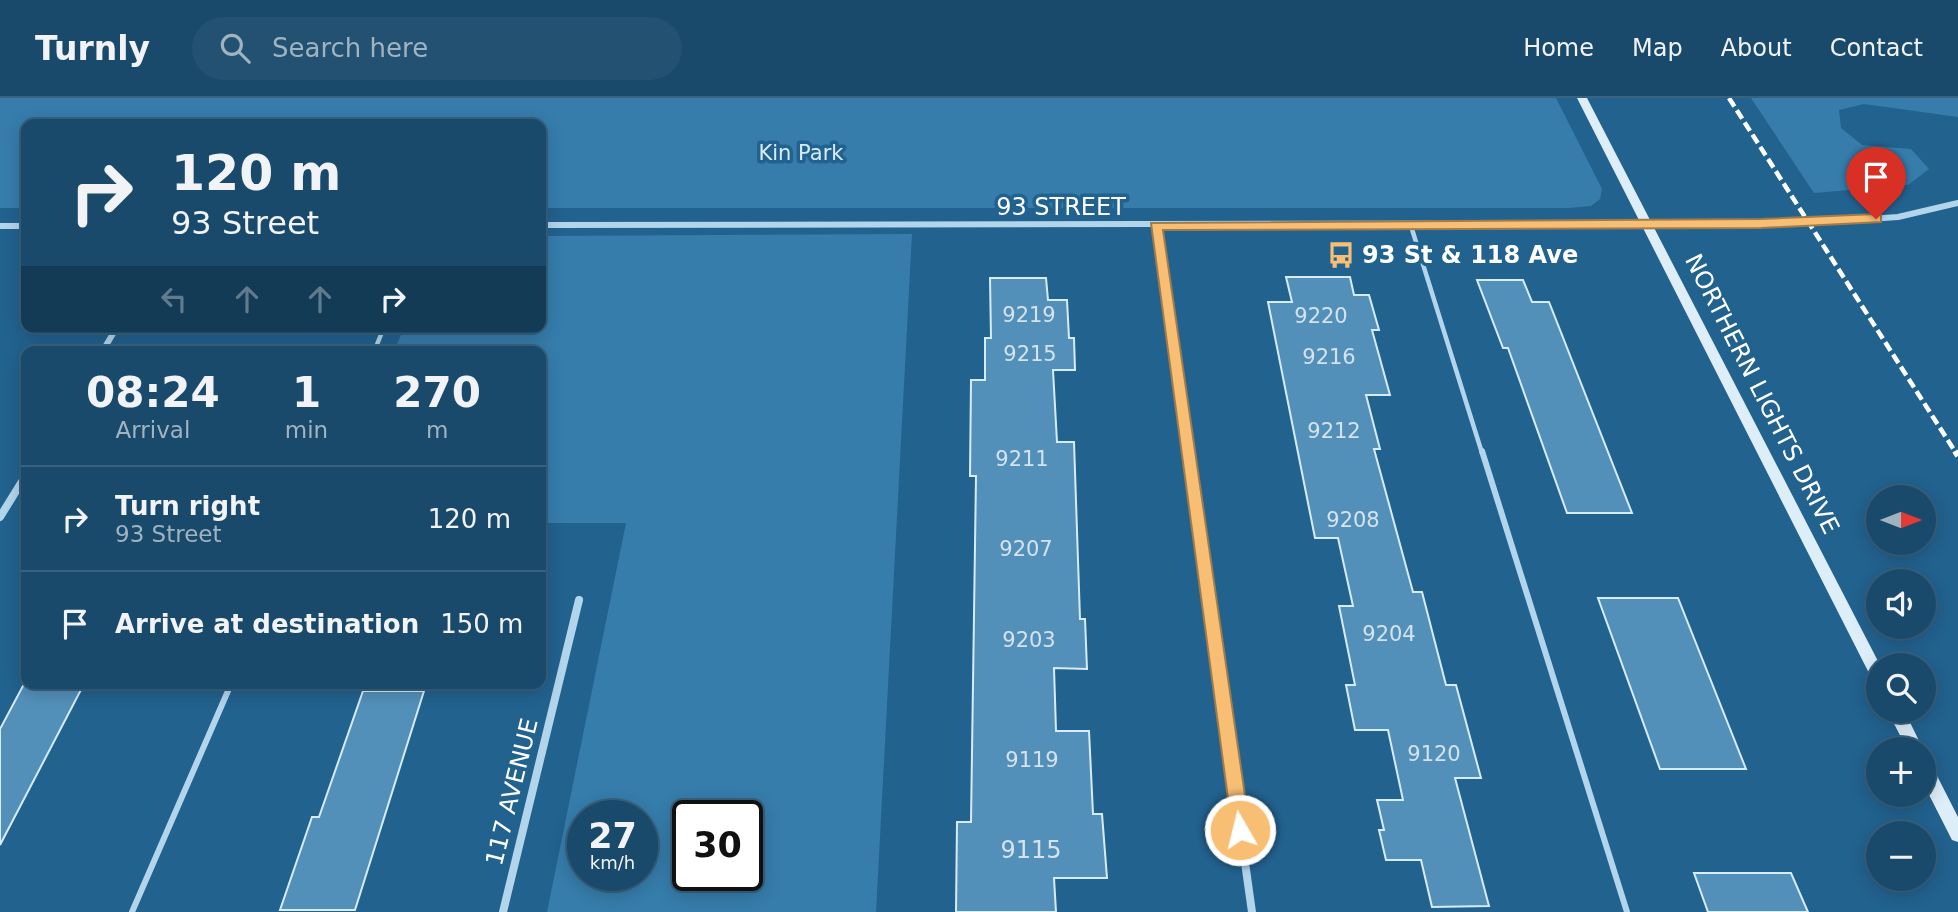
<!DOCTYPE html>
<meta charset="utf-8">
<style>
body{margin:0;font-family:"DejaVu Sans",sans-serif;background:#235171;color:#f1f3f6;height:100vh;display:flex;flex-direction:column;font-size:26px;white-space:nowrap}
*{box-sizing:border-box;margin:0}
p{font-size:23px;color:#9fb3c1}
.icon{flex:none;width:38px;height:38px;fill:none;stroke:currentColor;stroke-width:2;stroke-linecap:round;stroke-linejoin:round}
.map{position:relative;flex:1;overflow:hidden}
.drawer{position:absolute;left:21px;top:248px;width:525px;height:343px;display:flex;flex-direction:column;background:#1a4a6b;border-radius:14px;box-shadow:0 4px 18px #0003,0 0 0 2px #38627e}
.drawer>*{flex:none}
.banner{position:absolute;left:21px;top:21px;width:525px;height:214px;border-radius:14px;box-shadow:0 4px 18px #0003,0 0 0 2px #38627e;background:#1a4a6b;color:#f1f3f6;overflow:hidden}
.needle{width:46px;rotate:90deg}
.fabs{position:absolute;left:1866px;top:387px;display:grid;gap:14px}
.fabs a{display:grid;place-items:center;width:70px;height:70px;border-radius:50%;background:#1a4a6b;box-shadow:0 4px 18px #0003,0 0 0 2px #38627e;font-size:35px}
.speed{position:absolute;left:567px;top:702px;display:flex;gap:14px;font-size:35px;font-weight:700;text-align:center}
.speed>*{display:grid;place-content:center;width:91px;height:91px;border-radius:50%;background:#1a4a6b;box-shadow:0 4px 18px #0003,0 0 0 2px #38627e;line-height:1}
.speed small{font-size:18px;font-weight:400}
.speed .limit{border:4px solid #111;border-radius:10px;background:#fff;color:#111}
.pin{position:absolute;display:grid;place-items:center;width:60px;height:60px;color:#fff;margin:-72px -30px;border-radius:50% 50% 50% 0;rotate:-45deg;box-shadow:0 0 7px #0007}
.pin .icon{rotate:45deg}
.me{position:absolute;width:77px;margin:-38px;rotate:352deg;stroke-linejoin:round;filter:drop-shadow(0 0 5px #0008)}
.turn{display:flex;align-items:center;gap:24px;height:147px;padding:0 35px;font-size:32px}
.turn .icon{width:91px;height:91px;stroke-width:2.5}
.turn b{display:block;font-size:49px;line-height:60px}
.lanes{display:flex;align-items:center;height:66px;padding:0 35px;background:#0003;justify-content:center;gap:35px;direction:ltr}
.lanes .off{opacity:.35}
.eta{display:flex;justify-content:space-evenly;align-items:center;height:119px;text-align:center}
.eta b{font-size:42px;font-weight:700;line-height:49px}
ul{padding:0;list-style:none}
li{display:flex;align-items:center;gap:21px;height:105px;padding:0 35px;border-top:2px solid #38627e}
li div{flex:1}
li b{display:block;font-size:26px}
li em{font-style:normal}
header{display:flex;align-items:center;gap:42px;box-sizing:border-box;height:98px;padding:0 35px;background:#1a4a6b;border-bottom:2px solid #38627e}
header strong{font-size:33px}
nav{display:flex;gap:38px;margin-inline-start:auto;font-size:24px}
.search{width:490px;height:63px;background:#235171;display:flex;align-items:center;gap:18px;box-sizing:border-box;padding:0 24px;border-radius:38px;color:#9fb3c1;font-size:26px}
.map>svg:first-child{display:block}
.green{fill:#367dac;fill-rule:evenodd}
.building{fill:#5390b9;stroke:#d7ecf9;stroke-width:2}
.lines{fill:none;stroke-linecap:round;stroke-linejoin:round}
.lane-far1{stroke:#b2d5ec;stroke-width:4.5}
.lane{stroke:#b2d5ec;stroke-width:6}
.street-far1{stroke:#b2d5ec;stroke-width:6}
.street{stroke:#b2d5ec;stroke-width:8}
.secondary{fill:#deeef9;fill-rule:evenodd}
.rail-far1{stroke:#fff;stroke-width:4.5;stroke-dasharray:10 4.5;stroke-linecap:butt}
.rail{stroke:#fff;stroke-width:6;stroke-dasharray:13 6;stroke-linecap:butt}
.route{fill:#f8be74;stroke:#a17c4b;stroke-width:2}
.labels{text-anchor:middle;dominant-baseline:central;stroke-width:7;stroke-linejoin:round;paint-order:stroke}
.far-park-label{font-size:21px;fill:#d7ecf9;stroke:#22628f}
.number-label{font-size:21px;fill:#d4e3ee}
.street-label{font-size:24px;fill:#fff;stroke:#22628f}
.poi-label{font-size:24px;font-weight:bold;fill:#fff;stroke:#22628f;text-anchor:start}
.near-number-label{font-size:24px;fill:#d4e3ee}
</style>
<header>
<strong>Turnly</strong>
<div class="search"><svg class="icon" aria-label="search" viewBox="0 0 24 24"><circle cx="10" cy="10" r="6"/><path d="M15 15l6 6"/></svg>Search here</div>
<nav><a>Home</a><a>Map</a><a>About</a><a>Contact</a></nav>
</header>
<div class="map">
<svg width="1958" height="814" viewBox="0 0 1958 814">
<rect width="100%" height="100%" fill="#22628f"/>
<!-- green -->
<path class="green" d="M0 0H1556L1602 91 1600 101 1591 108 1569 110H541V26H26V110H0Z
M1751 0H1958V19L1864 6 1839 12 1841 30 1862 47 1911 51 1929 71 1908 87 1814 95Z
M912 136 876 814H547L626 425H541V254H394L404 229H541V138ZM583 718H642V777H583ZM688 718H747V777H688Z"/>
<!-- building -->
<path class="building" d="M1286 179H1350L1354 197H1369L1379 232H1372L1390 297H1366L1380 351H1374L1413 494H1422L1446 587H1456L1481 680H1455L1489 808 1432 809 1421 762H1386L1379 732H1384L1377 702H1403L1388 632H1355L1346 587H1355L1339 508H1353L1338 440H1315L1268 204H1292Z
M990 180H1046L1048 202H1067L1069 240H1074L1075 272H1053L1057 344H1074L1080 521H1085L1087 571 1054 570 1056 633H1089L1093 716H1102L1107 780H1054L1056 814H956L957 724H971L976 378H970L971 282H985V240H991Z
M1477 182H1523L1532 204H1549L1632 415H1567L1508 250H1503Z
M1598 500H1678L1746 671H1660Z
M24 586H84L0 747V631Z
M363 593H424L355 812H280L312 719H319Z
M1694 775H1791L1808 814H1708Z"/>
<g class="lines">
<!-- lane-far1 -->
<path class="lane-far1" d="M1411 128 1482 355
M374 254 384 229"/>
<!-- lane -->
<path class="lane" d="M1482 353 1627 814
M132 814 231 586"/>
<!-- street-far1 -->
<path class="street-far1" d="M541 127 1809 125 1898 119 1958 105
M0 128H26
M1156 128 1188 355
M102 254 117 229"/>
<!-- street -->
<path class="street" d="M1187 353 1252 814
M0 419 26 377
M503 814 579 502"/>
<!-- secondary -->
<path class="secondary" d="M1577 0H1587L1880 567H1878V585L1873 583Z
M1887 612H1904L1923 651H1907Z
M1923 660 1929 662 1958 719V744L1952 742 1923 685Z"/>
<!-- rail-far1 -->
<path class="rail-far1" d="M1729 0 1956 355"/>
<!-- rail -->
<path class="rail" d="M1955 353 1958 358"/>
</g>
<!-- route -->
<path class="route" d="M1876 116 1881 117V124L1761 130 1163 132 1250 732 1247 738 1240 741 1233 738 1151 125 1761 121Z"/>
<!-- icons -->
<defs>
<symbol id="bus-bare" viewBox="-9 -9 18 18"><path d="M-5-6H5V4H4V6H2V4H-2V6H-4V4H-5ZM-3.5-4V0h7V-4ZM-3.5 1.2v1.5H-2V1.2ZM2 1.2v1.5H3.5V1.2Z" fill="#f8be74" stroke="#22628f" stroke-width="2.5" paint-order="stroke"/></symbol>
</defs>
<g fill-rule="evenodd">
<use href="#bus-bare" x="1322" y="138" width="38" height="38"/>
</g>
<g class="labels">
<!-- far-park labels -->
<g class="far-park-label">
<text x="801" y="55">Kin Park</text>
</g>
<!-- number labels -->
<g class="number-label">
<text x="1029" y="217">9219</text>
<text x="1321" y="218">9220</text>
<text x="1030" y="256">9215</text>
<text x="1329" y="259">9216</text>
<text x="1334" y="333">9212</text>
<text x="1022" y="361">9211</text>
<text x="1353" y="422">9208</text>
<text x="1026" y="451">9207</text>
<text x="1389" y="536">9204</text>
<text x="1029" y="542">9203</text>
<text x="1434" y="656">9120</text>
<text x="1032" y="662">9119</text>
</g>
<!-- street labels -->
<g class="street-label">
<text x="1061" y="109">93 STREET</text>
<text transform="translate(1762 296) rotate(63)">NORTHERN LIGHTS DRIVE</text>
<text transform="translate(512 694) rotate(-76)">117 AVENUE</text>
</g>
<!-- poi labels -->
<g class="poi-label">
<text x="1362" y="157">93 St &amp; 118 Ave</text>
</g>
<!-- near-number labels -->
<g class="near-number-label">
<text x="1031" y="752">9115</text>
</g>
</g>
</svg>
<div class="fabs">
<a><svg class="needle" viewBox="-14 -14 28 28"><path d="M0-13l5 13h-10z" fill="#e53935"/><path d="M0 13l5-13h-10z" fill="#9fb3c1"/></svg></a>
<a><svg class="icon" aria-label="sound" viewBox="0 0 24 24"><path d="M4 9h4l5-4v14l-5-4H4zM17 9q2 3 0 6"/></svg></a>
<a><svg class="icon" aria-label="search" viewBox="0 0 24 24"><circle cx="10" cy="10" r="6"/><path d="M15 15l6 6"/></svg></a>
<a>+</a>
<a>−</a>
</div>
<div class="speed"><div>27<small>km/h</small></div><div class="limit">30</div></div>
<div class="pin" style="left:1876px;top:121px;background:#d93025"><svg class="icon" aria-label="arrive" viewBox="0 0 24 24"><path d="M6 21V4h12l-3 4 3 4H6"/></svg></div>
<svg class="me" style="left:1240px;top:732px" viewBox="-20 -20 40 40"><circle r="17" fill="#f8be74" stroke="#fff" stroke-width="3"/><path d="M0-11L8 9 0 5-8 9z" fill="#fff"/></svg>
<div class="banner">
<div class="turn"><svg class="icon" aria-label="right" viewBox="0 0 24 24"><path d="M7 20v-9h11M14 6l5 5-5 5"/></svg><div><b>120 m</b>93 Street</div></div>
<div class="lanes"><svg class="icon off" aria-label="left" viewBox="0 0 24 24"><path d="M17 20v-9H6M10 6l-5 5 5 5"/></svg><svg class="icon off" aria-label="ahead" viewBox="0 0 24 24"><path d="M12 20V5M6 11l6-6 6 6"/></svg><svg class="icon off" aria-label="ahead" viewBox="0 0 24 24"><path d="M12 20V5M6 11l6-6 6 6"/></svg><svg class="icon" aria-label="right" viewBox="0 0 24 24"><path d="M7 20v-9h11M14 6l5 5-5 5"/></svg></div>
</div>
<section class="drawer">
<div class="eta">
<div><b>08:24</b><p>Arrival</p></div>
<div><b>1</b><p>min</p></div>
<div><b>270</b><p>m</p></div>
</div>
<ul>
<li><svg class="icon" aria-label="right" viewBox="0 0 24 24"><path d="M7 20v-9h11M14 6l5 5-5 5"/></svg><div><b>Turn right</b><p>93 Street</p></div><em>120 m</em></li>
<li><svg class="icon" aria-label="arrive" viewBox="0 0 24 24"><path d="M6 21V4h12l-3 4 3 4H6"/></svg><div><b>Arrive at destination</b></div><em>150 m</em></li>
</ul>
</section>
</div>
